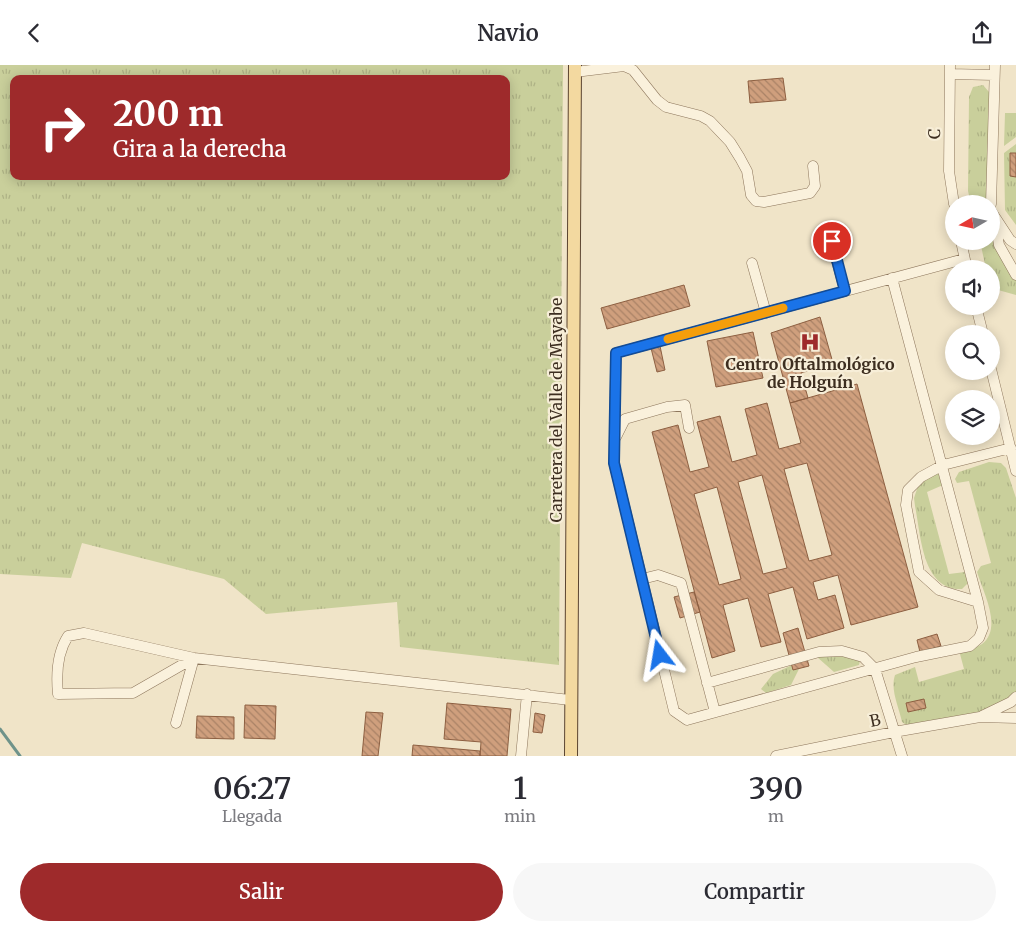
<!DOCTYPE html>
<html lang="es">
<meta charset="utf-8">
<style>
body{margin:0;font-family:Merriweather,serif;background:#f7f7f7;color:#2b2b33;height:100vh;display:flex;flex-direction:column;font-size:19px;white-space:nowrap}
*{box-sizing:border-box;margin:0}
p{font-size:16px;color:#7c7c81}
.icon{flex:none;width:28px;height:28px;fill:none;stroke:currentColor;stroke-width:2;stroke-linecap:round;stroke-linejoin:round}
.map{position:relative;height:691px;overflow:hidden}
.side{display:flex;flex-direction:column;background:#fff;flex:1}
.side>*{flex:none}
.guide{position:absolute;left:10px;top:10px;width:500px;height:105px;border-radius:10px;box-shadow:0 2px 12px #0003;background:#9e2a2b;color:#fff;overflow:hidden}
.needle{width:32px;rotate:261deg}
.tools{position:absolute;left:945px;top:130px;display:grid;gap:10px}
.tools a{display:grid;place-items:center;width:55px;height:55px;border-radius:50%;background:#fff;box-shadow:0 2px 12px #0003;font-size:25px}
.pin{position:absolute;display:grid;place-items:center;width:42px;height:42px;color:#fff;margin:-21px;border:2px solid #fff;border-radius:50%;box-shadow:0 1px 5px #0007}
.me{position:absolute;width:55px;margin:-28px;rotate:346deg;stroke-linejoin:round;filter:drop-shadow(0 0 4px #0008)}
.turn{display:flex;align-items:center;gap:18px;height:105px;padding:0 20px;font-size:22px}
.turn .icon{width:65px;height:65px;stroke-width:2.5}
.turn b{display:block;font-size:35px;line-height:42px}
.eta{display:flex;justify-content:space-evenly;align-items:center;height:85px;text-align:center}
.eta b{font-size:30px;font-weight:600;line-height:35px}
.cta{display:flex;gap:10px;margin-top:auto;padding:10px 20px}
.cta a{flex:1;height:58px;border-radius:30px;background:#9e2a2b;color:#fff;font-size:20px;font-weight:600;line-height:58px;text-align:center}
.cta a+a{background:#f7f7f7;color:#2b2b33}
header{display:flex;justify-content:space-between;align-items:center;height:65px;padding:0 20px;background:#fff;font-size:22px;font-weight:600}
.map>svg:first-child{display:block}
.grass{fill:url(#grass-tufts);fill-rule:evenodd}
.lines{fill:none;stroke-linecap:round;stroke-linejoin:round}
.stream{stroke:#6f938a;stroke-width:3}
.building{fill:url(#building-back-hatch);stroke:#8d5f41;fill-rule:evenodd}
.minor-casing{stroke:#8d765c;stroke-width:11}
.major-casing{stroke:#5b4430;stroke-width:14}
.minor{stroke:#faf1dc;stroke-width:10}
.major{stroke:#f3d9a0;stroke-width:12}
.route-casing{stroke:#114b97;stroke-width:12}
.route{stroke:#1a73e8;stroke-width:9}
.slow{stroke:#f59e0b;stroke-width:9}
.labels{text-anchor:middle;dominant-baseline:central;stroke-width:4.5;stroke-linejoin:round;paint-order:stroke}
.street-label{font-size:16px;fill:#3d2e20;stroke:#f7eed8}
.poi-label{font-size:16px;font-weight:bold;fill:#3d2e20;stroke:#f7eed8}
</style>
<header><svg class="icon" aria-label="back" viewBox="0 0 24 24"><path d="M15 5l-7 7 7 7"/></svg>Navio<svg class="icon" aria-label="share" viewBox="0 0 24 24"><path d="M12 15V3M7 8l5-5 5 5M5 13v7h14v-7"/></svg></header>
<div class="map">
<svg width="1016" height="691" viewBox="0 0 1016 691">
<defs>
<pattern id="grass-tufts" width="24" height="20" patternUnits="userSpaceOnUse" patternTransform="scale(1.25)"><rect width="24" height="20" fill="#c9cf9b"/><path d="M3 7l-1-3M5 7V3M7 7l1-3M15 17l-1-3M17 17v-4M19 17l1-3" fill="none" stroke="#aeb285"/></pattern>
<pattern id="building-back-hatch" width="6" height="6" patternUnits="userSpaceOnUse" patternTransform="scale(1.25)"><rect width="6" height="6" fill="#cf9f7d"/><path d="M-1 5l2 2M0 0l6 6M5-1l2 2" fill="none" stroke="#a98266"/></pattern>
</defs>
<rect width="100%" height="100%" fill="#f0e4c8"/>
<!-- grass -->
<path class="grass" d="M0 0H563L559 600 400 582 397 537 266 549 224 514 82 478 71 513 0 509ZM14 14H506V111H14Z
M983 20 989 27 988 139H971L968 126 969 32 973 22Z
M1005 48H1016V72L1004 81Z
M1016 79V160L1005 145 1004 88Z
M991 152 1016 214V230L991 223V204H986L980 176H991Z
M989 397 1001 398 1006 403 1016 433V629L989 646 908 661 902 657C899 642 890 625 895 610L915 602 919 617 964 604 960 589 962 585C968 584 976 583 982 579 1003 563 983 527 977 507L981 501 991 498 969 416 957 418 955 414 959 407Z
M937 408 940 409 943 420 927 427 949 509 965 507 969 517 962 524C922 526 921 470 915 441L914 433 919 418Z
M846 590 860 596 859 600 834 607 817 592Z
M792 600 793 605 799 604 791 620 766 628 761 624 773 609Z"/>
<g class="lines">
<!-- stream -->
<path class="stream" d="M0 664 20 691"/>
</g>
<!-- building -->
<path class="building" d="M783 13 786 35 750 38 748 16Z
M1010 88H1016V112L1010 111Z
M684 220 690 241 607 264 601 243Z
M820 252 833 298 801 308 808 333 790 338 771 268Z
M753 267 763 313 716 322 707 276Z
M660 281 665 305 657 307 651 283Z
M857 319 918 542 851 560 838 510 813 517 818 535 835 530 844 563 807 574 793 522 768 529 781 577 761 582 748 533 723 540 735 586 712 593 652 367 678 360 690 407 709 402 697 357 720 351 732 397 757 390 745 344 767 338 779 384 801 378 790 338ZM807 398 832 490 809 496 784 404ZM762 410 787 503 763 509 738 417ZM717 422 741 514 719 520 694 429Z
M694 527 700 547 680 553 674 532Z
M798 563 809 601 793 605 783 568Z
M937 569 941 581 920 587 917 575Z
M924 634 926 643 908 647 906 638Z
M447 638 511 644 507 691H480L481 677 444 674Z
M245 640 276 641 275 674 244 673Z
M366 647 383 648 378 691H362Z
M535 648 545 650 542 668 533 667Z
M197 651 234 652V674L196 673Z
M413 680 480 686V691H412Z"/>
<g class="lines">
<defs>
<path id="minor" d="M950 0 949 106 954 139
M575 7 624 1 633 5 657 35 666 42 701 51 710 56 730 77 740 93 747 106 751 130 756 136 764 137 810 128 815 121 813 101
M950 9 994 10
M991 139 995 0
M991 146 1010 175 1016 179
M995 156 999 180 1016 210
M831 175 845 226
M961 176 967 204
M752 198 766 248
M892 213 978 537 983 563 979 573 970 581 916 592 687 655 674 646 614 398 616 288 964 194
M976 241 983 269
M991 304 1016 406
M616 372 625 354 667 342 685 340 689 363
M642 514 658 510 681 518 715 647
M978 537 939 525 919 507 906 440 908 425 921 412 943 400 1011 383
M194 593 133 628 58 629C56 609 57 588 68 571L84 568 194 593 570 635
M707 618 819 587 842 586 863 592 875 604 902 691
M982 651 1011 637 1016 632
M176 658 194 593
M521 691 527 629
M776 691 894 667 980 652 1016 653"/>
<path id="major" d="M571 691 575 0"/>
</defs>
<!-- minor casing -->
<use href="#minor" class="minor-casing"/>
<!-- major casing -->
<use href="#major" class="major-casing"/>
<!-- minor -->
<use href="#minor" class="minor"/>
<!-- major -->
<use href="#major" class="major"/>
</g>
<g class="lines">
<defs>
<path id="route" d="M660 590 614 398 616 288 845 226 832 176"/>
</defs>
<!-- route casing -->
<use href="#route" class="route-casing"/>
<!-- route -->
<use href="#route" class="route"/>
<!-- slow -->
<path class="slow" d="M668 274 783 243"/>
</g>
<!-- icons -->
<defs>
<symbol id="hospital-bare" viewBox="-9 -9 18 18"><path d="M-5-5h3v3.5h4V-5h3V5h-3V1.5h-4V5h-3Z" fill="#9e2a2b" stroke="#f7eed8" stroke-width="2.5" paint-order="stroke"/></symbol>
</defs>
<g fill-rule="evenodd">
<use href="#hospital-bare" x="796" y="263" width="28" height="28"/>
</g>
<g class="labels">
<!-- street labels -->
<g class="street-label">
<text transform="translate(934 69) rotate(-89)">C</text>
<text transform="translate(556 345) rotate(-90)">Carretera del Valle de Mayabe</text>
<text transform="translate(875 655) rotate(-12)">B</text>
</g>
<!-- poi labels -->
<g class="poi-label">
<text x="810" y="299">Centro Oftalmológico<tspan x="810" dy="18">de Holguín</tspan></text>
</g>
</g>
</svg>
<div class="tools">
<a><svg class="needle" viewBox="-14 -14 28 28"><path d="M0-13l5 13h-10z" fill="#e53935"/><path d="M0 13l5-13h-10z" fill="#7c7c81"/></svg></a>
<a><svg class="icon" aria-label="sound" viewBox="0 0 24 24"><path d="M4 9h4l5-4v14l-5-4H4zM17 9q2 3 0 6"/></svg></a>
<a><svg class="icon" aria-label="search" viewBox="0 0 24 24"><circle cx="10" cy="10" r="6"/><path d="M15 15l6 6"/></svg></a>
<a><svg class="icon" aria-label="layers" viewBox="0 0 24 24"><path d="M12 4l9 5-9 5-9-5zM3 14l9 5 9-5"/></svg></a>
</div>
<div class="pin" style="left:832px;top:176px;background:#d93025"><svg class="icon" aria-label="arrive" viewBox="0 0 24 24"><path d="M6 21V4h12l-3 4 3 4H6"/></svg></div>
<svg class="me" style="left:660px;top:590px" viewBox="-20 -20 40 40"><path d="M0-17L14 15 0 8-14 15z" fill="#1a73e8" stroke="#fff" stroke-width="4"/></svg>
<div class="guide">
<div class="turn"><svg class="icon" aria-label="right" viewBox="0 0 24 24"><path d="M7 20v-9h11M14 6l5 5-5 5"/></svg><div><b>200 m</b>Gira a la derecha</div></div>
</div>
</div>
<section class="side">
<div class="eta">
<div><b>06:27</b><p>Llegada</p></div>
<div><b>1</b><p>min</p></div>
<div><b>390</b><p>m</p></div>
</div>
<div class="cta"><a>Salir</a><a>Compartir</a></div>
</section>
